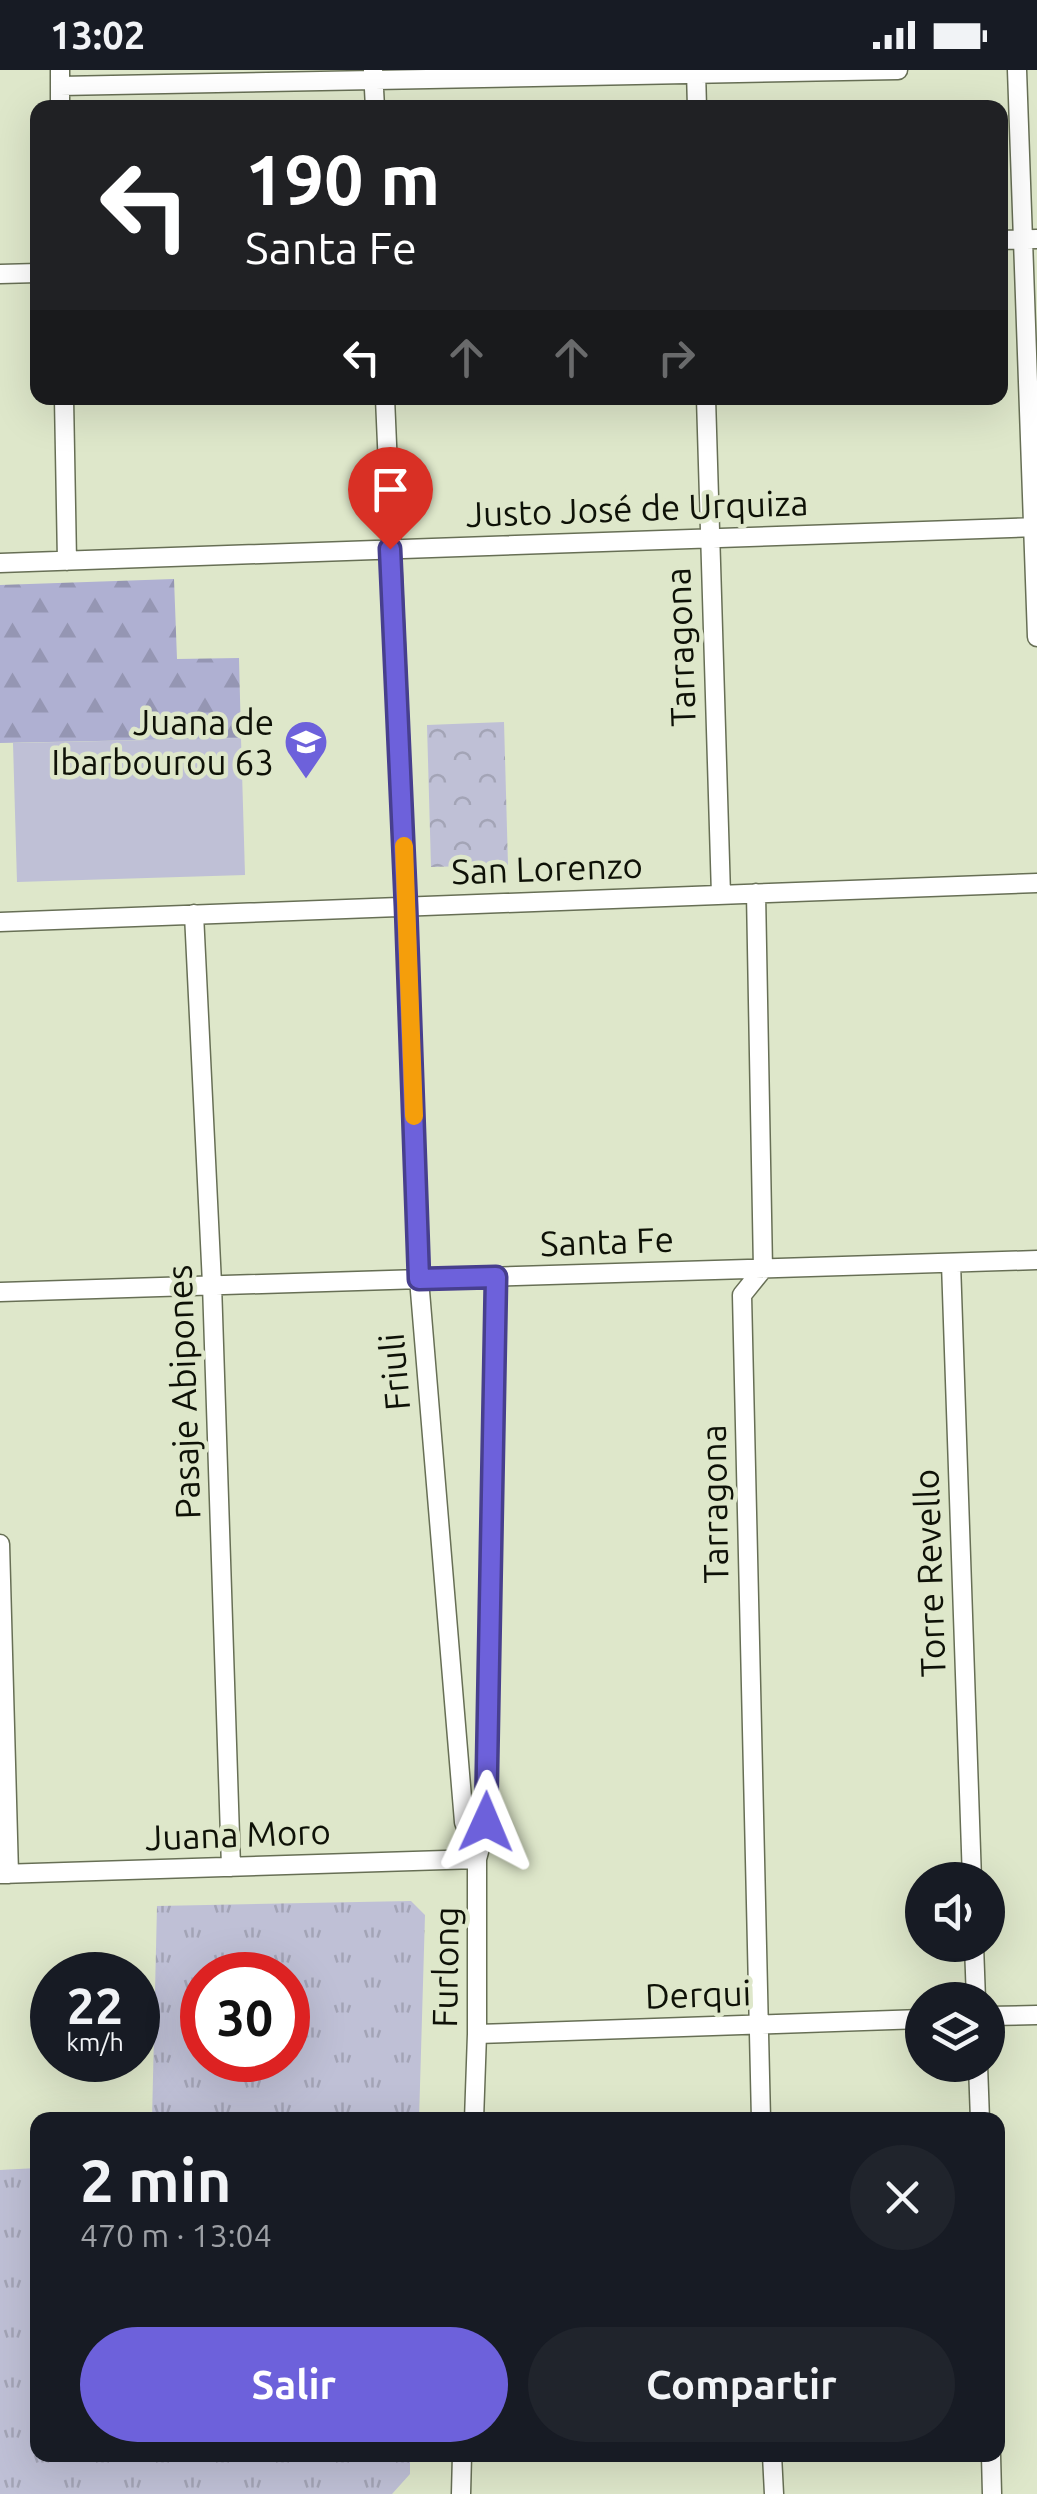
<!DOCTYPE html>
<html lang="es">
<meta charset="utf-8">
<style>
body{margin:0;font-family:Ubuntu,sans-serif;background:#20242c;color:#f1f3f6;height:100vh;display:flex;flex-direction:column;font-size:38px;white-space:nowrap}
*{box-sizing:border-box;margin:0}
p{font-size:32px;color:#9ea1a6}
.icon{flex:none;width:55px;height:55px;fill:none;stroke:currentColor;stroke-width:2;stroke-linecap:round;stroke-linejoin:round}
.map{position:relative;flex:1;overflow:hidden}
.sheet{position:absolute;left:30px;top:2042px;width:975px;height:350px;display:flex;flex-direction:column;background:#171b24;border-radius:20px;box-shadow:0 10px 40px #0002}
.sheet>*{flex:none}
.top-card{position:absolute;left:30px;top:30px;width:978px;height:305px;border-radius:20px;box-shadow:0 10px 40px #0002;background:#202124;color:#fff;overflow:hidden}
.tools{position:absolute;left:905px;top:1792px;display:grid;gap:20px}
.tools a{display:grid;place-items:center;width:100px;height:100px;border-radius:50%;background:#171b24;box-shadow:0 10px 40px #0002;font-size:50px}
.speed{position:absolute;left:30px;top:1882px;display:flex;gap:20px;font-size:50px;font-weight:700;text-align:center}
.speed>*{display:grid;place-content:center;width:130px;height:130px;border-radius:50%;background:#171b24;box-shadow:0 10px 40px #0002;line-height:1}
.speed small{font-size:25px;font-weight:400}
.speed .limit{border:15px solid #d22;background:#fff;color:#111}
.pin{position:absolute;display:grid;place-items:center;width:85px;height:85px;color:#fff;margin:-102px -42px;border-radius:50% 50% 50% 0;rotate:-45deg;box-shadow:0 0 10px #0007}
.pin .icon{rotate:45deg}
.me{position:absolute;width:110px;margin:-55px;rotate:1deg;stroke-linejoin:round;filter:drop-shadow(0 0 8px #0008)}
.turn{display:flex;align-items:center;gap:35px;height:210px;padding:0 50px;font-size:45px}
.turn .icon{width:130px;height:130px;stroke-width:2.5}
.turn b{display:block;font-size:70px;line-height:85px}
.lanes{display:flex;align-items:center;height:95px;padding:0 50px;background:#0003;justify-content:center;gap:50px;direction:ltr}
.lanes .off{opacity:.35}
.round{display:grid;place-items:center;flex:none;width:105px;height:105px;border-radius:52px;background:#20242c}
.summary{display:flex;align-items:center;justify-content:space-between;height:170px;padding:0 50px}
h1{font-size:60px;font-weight:600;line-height:75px}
.primary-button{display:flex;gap:20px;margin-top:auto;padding:20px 50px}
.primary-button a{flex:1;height:115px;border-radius:60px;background:#6d61db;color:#fff;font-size:40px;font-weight:600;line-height:115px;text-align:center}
.primary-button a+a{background:#20242c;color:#f1f3f6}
.status{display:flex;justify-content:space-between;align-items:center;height:70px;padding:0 50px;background:#171b24;direction:ltr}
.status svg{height:28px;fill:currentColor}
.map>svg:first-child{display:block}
.grass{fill:url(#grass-tufts);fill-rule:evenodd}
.forest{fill:url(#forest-firs)}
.park{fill:url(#park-crowns)}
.pitch{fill:#bfc0d6}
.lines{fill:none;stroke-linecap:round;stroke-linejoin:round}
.minor-casing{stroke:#676f55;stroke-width:21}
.minor{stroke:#fff;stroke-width:18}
.route-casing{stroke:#473f8e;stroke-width:25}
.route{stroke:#6d61db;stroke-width:18}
.slow{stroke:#f59e0b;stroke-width:18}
.labels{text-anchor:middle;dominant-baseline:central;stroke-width:9;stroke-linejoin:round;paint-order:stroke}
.street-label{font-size:35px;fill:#0e1107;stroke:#dee7ca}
.poi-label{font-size:35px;fill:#0e1107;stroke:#dee7ca;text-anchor:end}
</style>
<div class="status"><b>13:02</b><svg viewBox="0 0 49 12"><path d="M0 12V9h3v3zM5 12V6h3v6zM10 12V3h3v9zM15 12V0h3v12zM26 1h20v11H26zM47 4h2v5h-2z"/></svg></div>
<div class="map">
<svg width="1037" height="2424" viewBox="0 0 1037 2424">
<defs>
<pattern id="grass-tufts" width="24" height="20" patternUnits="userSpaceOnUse" patternTransform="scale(2.5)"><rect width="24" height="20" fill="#bfc0d6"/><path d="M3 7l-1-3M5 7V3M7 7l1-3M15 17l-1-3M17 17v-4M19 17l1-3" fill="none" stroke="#a3a4b6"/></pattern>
<pattern id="forest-firs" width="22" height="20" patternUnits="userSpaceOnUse" patternTransform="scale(2.5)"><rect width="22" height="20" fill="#afb0d2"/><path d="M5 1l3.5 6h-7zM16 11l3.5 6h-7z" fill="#9596b3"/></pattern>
<pattern id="park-crowns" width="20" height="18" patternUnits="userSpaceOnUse" patternTransform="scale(2.5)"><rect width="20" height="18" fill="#bfc0d6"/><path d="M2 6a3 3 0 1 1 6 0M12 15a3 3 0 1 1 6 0" fill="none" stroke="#a3a4b6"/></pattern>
</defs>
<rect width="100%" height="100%" fill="#dee7ca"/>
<!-- grass -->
<path class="grass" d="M411 1831 425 1845 419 2050H152L157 1836ZM202 1905H288V1990H202Z
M37 2098 38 2385H410V2404L392 2424H0V2100Z"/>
<!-- forest -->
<path class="forest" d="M174 509 177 589 239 588 241 668 0 673V515Z"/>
<!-- park -->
<path class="park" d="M504 652 508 795 431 797 427 655Z"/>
<!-- pitch -->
<path class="pitch" d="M241 668 245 805 17 812 13 673Z"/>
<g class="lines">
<defs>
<path id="minor" d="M60 0V38
M373 0 375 38
M696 0 697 38
M1017 0 1037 567
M60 16 898 0
M1000 170 1037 169
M0 204 38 203
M64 328 67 491
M385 328 407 836 419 1209 464 1752 477 1789
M706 328 721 825
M0 493 1037 457
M756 823 763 1199 742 1225 761 2050
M194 844 212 1214 231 1797
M0 852 1037 813
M951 1193 972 1810
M0 1222 1037 1190
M0 1474 9 1804
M0 1804 477 1789
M974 1875 976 1930
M988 1946 1037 1945
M477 1964 922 1949
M978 1995 980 2050
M474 2050 477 1964V1789L487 1752 496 1207
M772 2385 774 2424
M991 2385 992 2424
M461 2424 462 2385"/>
</defs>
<!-- minor casing -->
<use href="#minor" class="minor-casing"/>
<!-- minor -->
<use href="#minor" class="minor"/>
</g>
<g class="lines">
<defs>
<path id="route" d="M390 479 406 836 419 1209 496 1207 486 1752"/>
</defs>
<!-- route casing -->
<use href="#route" class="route-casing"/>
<!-- route -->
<use href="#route" class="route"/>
<!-- slow -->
<path class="slow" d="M404 776 414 1046"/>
</g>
<!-- icons -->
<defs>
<symbol id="school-pin" viewBox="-11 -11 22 30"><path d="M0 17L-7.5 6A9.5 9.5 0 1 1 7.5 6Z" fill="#6d61db" stroke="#dee7ca"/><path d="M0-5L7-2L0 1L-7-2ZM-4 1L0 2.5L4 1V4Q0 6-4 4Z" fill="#fff"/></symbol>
</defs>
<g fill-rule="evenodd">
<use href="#school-pin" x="281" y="647" width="50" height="68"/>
</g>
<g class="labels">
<!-- street labels -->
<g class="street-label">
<text transform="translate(637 438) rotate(-2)">Justo José de Urquiza</text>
<text transform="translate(680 577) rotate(-92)">Tarragona</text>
<text transform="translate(547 798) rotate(-2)">San Lorenzo</text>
<text transform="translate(607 1171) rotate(-2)">Santa Fe</text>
<text transform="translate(394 1302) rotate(-95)">Friuli</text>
<text transform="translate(183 1322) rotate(-92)">Pasaje Abipones</text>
<text transform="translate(714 1434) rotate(-91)">Tarragona</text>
<text transform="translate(929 1503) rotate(-92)">Torre Revello</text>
<text transform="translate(238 1764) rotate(-2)">Juana Moro</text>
<text transform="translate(445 1897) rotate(-89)">Furlong</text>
<text transform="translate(698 1924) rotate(-2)">Derqui</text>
</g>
<!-- poi labels -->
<g class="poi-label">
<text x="274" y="652">Juana de<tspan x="274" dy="40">Ibarbourou 63</tspan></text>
</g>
</g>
</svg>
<div class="tools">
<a><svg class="icon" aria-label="sound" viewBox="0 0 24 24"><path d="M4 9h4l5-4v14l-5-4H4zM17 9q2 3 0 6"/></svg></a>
<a><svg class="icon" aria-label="layers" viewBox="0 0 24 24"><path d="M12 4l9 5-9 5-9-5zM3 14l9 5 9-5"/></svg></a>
</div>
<div class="speed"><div>22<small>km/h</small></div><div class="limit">30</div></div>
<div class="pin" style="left:390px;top:479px;background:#d93025"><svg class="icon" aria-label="arrive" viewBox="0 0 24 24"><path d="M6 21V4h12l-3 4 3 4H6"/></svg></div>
<svg class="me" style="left:486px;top:1752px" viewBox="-20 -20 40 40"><path d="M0-17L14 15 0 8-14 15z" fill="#6d61db" stroke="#fff" stroke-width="4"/></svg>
<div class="top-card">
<div class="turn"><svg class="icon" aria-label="left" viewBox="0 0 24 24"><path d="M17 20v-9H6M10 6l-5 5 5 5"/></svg><div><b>190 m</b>Santa Fe</div></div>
<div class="lanes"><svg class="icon" aria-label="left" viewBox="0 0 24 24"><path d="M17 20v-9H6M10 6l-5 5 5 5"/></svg><svg class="icon off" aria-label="ahead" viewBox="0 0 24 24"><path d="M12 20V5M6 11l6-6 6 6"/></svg><svg class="icon off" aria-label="ahead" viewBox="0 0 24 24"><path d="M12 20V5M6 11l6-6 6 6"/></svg><svg class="icon off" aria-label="right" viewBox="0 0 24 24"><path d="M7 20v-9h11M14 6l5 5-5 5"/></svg></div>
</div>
<section class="sheet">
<div class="summary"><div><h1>2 min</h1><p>470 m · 13:04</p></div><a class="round"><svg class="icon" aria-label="close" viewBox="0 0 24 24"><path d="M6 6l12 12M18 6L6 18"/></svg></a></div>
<div class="primary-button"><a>Salir</a><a>Compartir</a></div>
</section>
</div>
